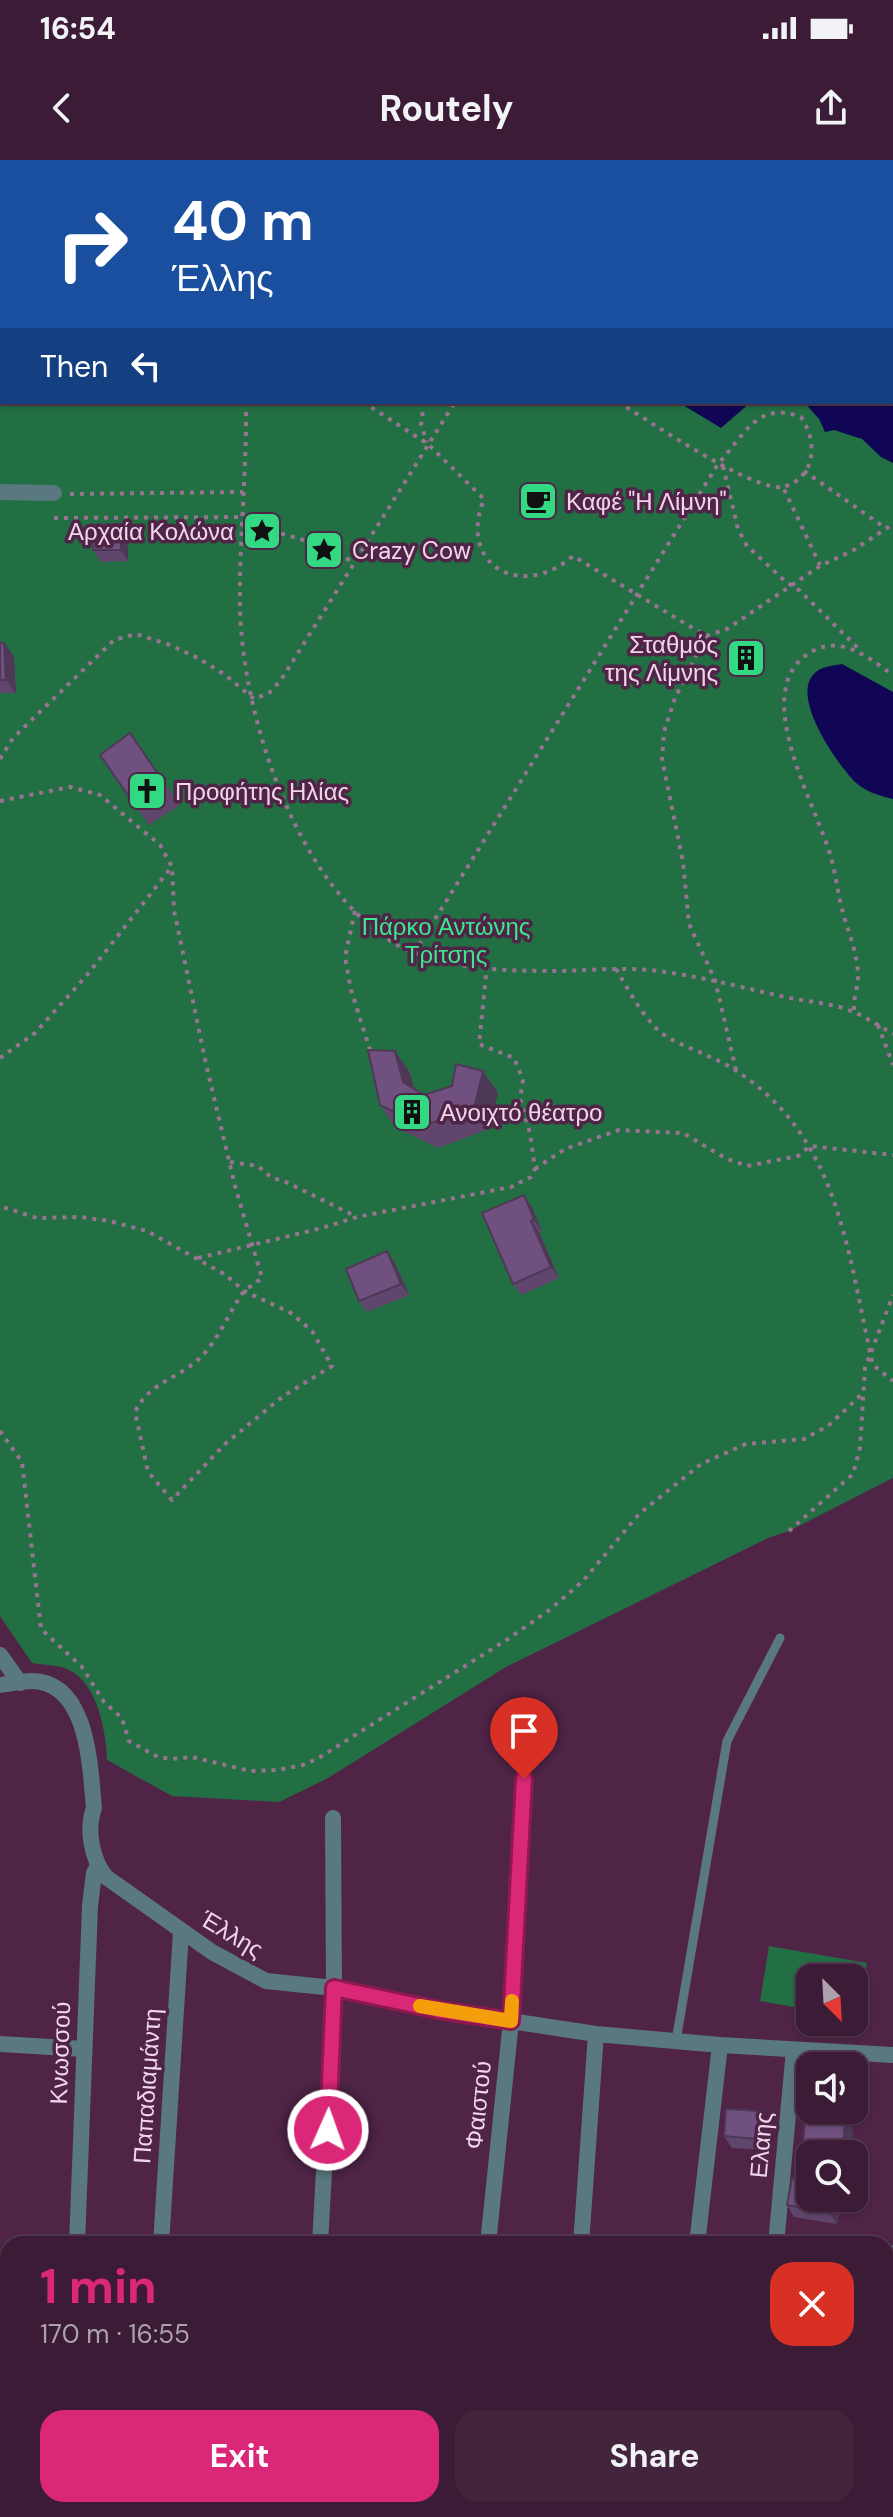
<!DOCTYPE html>
<meta charset="utf-8">
<style>
body{margin:0;font-family:"DM Sans",sans-serif;background:#42243d;color:#f1f3f6;height:100vh;display:flex;flex-direction:column;font-size:30px;white-space:nowrap}
*{box-sizing:border-box;margin:0}
p{font-size:26px;color:#aca1ad}
.icon{flex:none;width:44px;height:44px;fill:none;stroke:currentColor;stroke-width:2;stroke-linecap:round;stroke-linejoin:round}
.map{position:relative;flex:1;overflow:hidden}
.sheet{position:absolute;left:0px;top:2076px;width:894px;height:282px;display:flex;flex-direction:column;background:#3b1b35;border-radius:24px 24px 0 0;box-shadow:0 2px 6px #0004,0 0 0 2px #543950}
.sheet>*{flex:none}
.hud{position:absolute;left:0px;top:0px;width:894px;height:244px;box-shadow:0 2px 6px #0004,0 0 0 2px #543950;background:#1a4fa0;color:#fff;overflow:hidden}
.needle{width:52px;rotate:156deg}
.buttons{position:absolute;left:796px;top:1804px;display:grid;gap:16px}
.buttons a{display:grid;place-items:center;width:72px;height:72px;border-radius:16px;background:#3b1b35;box-shadow:0 2px 6px #0004,0 0 0 2px #543950;font-size:40px}
.pin{position:absolute;display:grid;place-items:center;width:68px;height:68px;color:#fff;margin:-82px -34px;border-radius:50% 50% 50% 0;rotate:-45deg;box-shadow:0 0 8px #0007}
.pin .icon{rotate:45deg}
.me{position:absolute;width:88px;margin:-44px;rotate:2deg;stroke-linejoin:round;filter:drop-shadow(0 0 6px #0008)}
.turn{display:flex;align-items:center;gap:28px;height:168px;padding:0 40px;font-size:36px}
.turn .icon{width:104px;height:104px;stroke-width:2.5}
.turn b{display:block;font-size:56px;line-height:68px}
.then{display:flex;align-items:center;height:76px;padding:0 40px;background:#0003;gap:16px;font-size:30px}
.round{display:grid;place-items:center;flex:none;width:84px;height:84px;border-radius:24px;background:#42243d}
.head{display:flex;align-items:center;justify-content:space-between;height:136px;padding:0 40px}
h1{font-size:48px;font-weight:700;line-height:60px;color:#db2777}
.button{display:flex;gap:16px;margin-top:auto;padding:16px 40px}
.button a{flex:1;height:92px;border-radius:24px;background:#db2777;color:#fff;font-size:32px;font-weight:700;line-height:92px;text-align:center}
.button a+a{background:#42243d;color:#f1f3f6}
.status{display:flex;justify-content:space-between;align-items:center;height:56px;padding:0 40px;background:#3b1b35;direction:ltr}
.status svg{height:22px;fill:currentColor}
header{display:flex;justify-content:space-between;align-items:center;height:104px;padding:0 40px;background:#3b1b35;font-size:36px;font-weight:700}
.map>svg:first-child{display:block}
.green{fill:#236f44;fill-rule:evenodd}
.water{fill:#110655}
.lines{fill:none;stroke-linecap:round;stroke-linejoin:round}
.path{stroke:#987490;stroke-width:4;stroke-dasharray:4 6;stroke-linecap:butt}
.lane{stroke:#5a7880;stroke-width:9}
.street{stroke:#5a7880;stroke-width:16}
.wall{fill:#60456c}
.shaded-wall{fill:#4e3858}
.building{fill:#70507e;stroke:#4e3858;stroke-width:2}
.route-casing{stroke:#8e194d;stroke-width:20}
.route{stroke:#db2777;stroke-width:14}
.slow{stroke:#f59e0b;stroke-width:14}
.labels{text-anchor:middle;dominant-baseline:central;stroke-width:7;stroke-linejoin:round;paint-order:stroke}
.poi-label{font-size:24px;fill:#f1d6ea;stroke:#4f2447;text-anchor:start}
.park-label{font-size:24px;fill:#3ae98d;stroke:#4f2447}
.street-label{font-size:24px;fill:#f1d6ea;stroke:#4f2447}
</style>
<div class="status"><b>16:54</b><svg viewBox="0 0 49 12"><path d="M0 12V9h3v3zM5 12V6h3v6zM10 12V3h3v9zM15 12V0h3v12zM26 1h20v11H26zM47 4h2v5h-2z"/></svg></div>
<header><svg class="icon" aria-label="back" viewBox="0 0 24 24"><path d="M15 5l-7 7 7 7"/></svg>Routely<svg class="icon" aria-label="share" viewBox="0 0 24 24"><path d="M12 15V3M7 8l5-5 5 5M5 13v7h14v-7"/></svg></header>
<div class="map">
<svg width="893" height="2357" viewBox="0 0 893 2357">
<rect width="100%" height="100%" fill="#4f2447"/>
<!-- green -->
<path class="green" d="M0 0H893V1318L789 1371 768 1378 506 1507 328 1618 279 1642 172 1636 107 1600C106 1572 98 1524 69 1510 60 1505 43 1505 32 1503L0 1456ZM2 2H892V242H2Z
M769 1786 867 1803 858 1858 854 1857V1818H810V1850L760 1841Z"/>
<!-- water -->
<path class="water" d="M572 0H781L572 2Z
M893 40V303L881 297 862 279 834 270 825 272 819 259 804 242H892Z
M678 242H751L721 268Z
M842 504 893 532V639C879 636 864 631 854 621 836 602 792 539 813 515 820 506 832 506 842 504Z"/>
<g class="lines">
<!-- path -->
<path class="path" d="M92 0 93 2
M248 0V2
M358 0 359 2
M543 0 544 2
M7 2V0
M212 2V0
M0 59H2
M246 242C247 310 239 379 240 447 242 556 298 730 399 786 440 809 506 811 553 811 585 811 617 807 649 810 696 815 740 827 785 837 808 842 835 843 856 853 869 859 881 867 893 874
M363 242 428 284 484 339C457 405 521 441 573 396L706 476 727 469 820 406 852 391 893 364
M424 242 421 265 427 282
M618 242C648 260 753 332 783 327L820 405
M723 306 738 369 747 386 785 421 800 431 860 490
M804 311 884 367
M70 334 243 332
M54 358 242 357
M242 365C288 374 314 381 355 403
M706 476 675 538 664 572 662 599 683 702 689 764 715 820 736 910
M0 599 13 578 114 480 136 474 170 485 198 498 224 514 254 539 269 533 281 520 455 242
M0 641 70 627 100 635 160 685 172 707 174 750 206 904 235 1026 262 1118C255 1123 247 1128 242 1134 228 1154 219 1179 201 1197 179 1219 150 1221 135 1252L148 1312 172 1340 225 1284 282 1237 332 1206 312 1171 291 1153 244 1131 226 1115 147 1071 109 1061 81 1057 37 1058 0 1046
M355 751 345 797 351 830 371 893
M414 793 718 304C744 276 757 240 801 257 818 281 816 318 783 327
M616 809C628 829 640 852 657 869 672 883 692 888 710 897 725 903 739 912 752 922 842 991 849 1103 873 1205L893 1221
M854 850C853 840 857 830 858 820 859 796 848 772 842 749 838 733 836 717 832 701 820 651 745 530 811 492 841 474 869 498 893 515
M878 865 893 905
M0 898 35 873 88 814 170 709
M230 1002 258 1006 272 1018 284 1021 355 1056
M535 1009 565 989 619 970 683 973 725 998 747 1006 798 996 810 986 893 995
M198 1098 322 1068 357 1057 511 1027 531 1017 535 1009 530 973 520 939 523 920 514 898 479 884 487 806
M0 1271 22 1302 41 1469 82 1507 104 1542 122 1558 129 1581 158 1597 172 1599 192 1597 250 1611 278 1610 303 1605 317 1599 508 1479 548 1451 583 1421 639 1354 701 1304 746 1284 804 1279 828 1266 861 1235
M789 1371 853 1314 860 1288 865 1208 893 1135"/>
<!-- lane -->
<path class="lane" d="M676 1881 727 1581 780 1478"/>
<!-- street -->
<path class="street" d="M0 332 54 333
M0 1495 20 1523
M0 1525C10 1524 21 1521 31 1521 89 1521 90 1608 94 1648 86 1670 92 1700 106 1717L212 1792 266 1821 334 1828 438 1850 596 1874 720 1885 893 1895
M0 1884 84 1889
M77 2084 90 1746 94 1713 98 1706
M161 2084 181 1772
M320 2084 334 1828 333 1658
M488 2084 511 1861 524 1619
M581 2084 596 1874
M697 2084 720 1885
M776 2084 794 1890
M0 2146H8
M886 2146 893 2093
M886 2169 893 2170
M66 2357 67 2350
M196 2357V2350
M305 2357 306 2350
M414 2357V2350
M530 2357 531 2350
M667 2357 668 2350
M829 2357V2350"/>
</g>
<!-- wall -->
<path class="wall" d="M128 375V401L101 402 93 390Z
M0 483 14 496 16 533H0Z
M130 573 180 645 149 665 100 595Z
M395 891 410 913 414 929 424 935 452 926 483 911 498 933 489 969 438 988 395 967 380 945Z
M532 1047 542 1071 539 1072 559 1118 521 1135 513 1124Z
M387 1091 395 1103 409 1135 367 1152 359 1141Z
M759 1951 767 1962 765 1990 732 1988 724 1976Z
M845 1958 853 1970 851 1994H810V1998L803 1989Z
M810 2038H842L837 2064 794 2057 787 2045Z"/>
<!-- shaded-wall -->
<path class="shaded-wall" d="M120 364 128 375V401L121 390Z
M4 483 14 496 16 533 6 520Z
M395 891 410 913 418 943 403 922Z
M483 911 498 933 489 969 474 948Z
M524 1035 532 1047 542 1071 534 1060Z
M531 1061 539 1072 559 1118 551 1107Z
M387 1091 395 1103 409 1135 401 1124Z
M759 1951 767 1962 765 1990 757 1979Z
M845 1958 853 1970 851 1994H845L843 1991Z
M832 2038H842L837 2064 829 2053Z"/>
<!-- building -->
<path class="building" d="M120 364 121 390H93L92 365Z
M0 483H4L6 520H0Z
M130 573 165 624 134 644 100 595Z
M368 890 395 891 403 922 424 935 452 926 456 904 483 911 474 948 423 966 380 945Z
M524 1035 534 1060 531 1061 551 1107 513 1124 482 1053Z
M387 1091 401 1124 359 1141 346 1109Z
M726 1949 759 1951 757 1979 724 1976Z
M805 1956 845 1958 843 1991 803 1989Z
M792 2018 810 2021V2038H832L829 2053 787 2045Z
M833 2355 855 2357H833Z"/>
<g class="lines">
<defs>
<path id="route" d="M328 1970 334 1828 438 1850 511 1861 524 1619"/>
</defs>
<!-- route casing -->
<use href="#route" class="route-casing"/>
<!-- route -->
<use href="#route" class="route"/>
<!-- slow -->
<path class="slow" d="M420 1846 511 1861 512 1841"/>
</g>
<!-- icons -->
<defs>
<symbol id="cafe-square" viewBox="-11 -11 22 22"><rect x="-9" y="-9" width="18" height="18" rx="4" fill="#32d882" stroke="#4f2447"/><path d="M-5.5-4.5H6V0H3Q3 3.5 0 3.5H-2.5Q-5.5 3.5-5.5 0ZM3-3.2v2h1.7v-2ZM-6 4.5H4V6H-6Z" fill="#111"/></symbol>
<symbol id="sight-square" viewBox="-11 -11 22 22"><rect x="-9" y="-9" width="18" height="18" rx="4" fill="#32d882" stroke="#4f2447"/><path d="M0-6L1.8-2.2L6-1.7L2.9 1.2L3.7 5.4L0 3.3L-3.7 5.4L-2.9 1.2L-6-1.7L-1.8-2.2Z" fill="#111"/></symbol>
<symbol id="building-square" viewBox="-11 -11 22 22"><rect x="-9" y="-9" width="18" height="18" rx="4" fill="#32d882" stroke="#4f2447"/><path d="M-4-6H4V6H1V3H-1V6H-4ZM-2.5-4.3h1.7v1.8h-1.7ZM.8-4.3h1.7v1.8H.8ZM-2.5-1h1.7V.8h-1.7ZM.8-1h1.7V.8H.8Z" fill="#111"/></symbol>
<symbol id="church-square" viewBox="-11 -11 22 22"><rect x="-9" y="-9" width="18" height="18" rx="4" fill="#32d882" stroke="#4f2447"/><path d="M-1.2-6h2.4v3.5h3.3v2.4h-3.3V6h-2.4V-.1h-3.3v-2.4h3.3Z" fill="#111"/></symbol>
</defs>
<g fill-rule="evenodd">
<use href="#cafe-square" x="516" y="319" width="44" height="44"/>
<use href="#sight-square" x="240" y="349" width="44" height="44"/>
<use href="#sight-square" x="302" y="368" width="44" height="44"/>
<use href="#building-square" x="724" y="476" width="44" height="44"/>
<use href="#church-square" x="125" y="609" width="44" height="44"/>
<use href="#building-square" x="390" y="930" width="44" height="44"/>
</g>
<g class="labels">
<!-- poi labels -->
<g class="poi-label">
<text x="566" y="341">Καφέ "Η Λίμνη"</text>
<text x="234" y="371" text-anchor="end">Αρχαία Κολώνα</text>
<text x="352" y="390">Crazy Cow</text>
<text x="718" y="484" text-anchor="end">Σταθμός<tspan x="718" dy="28">της Λίμνης</tspan></text>
<text x="175" y="631">Προφήτης Ηλίας</text>
<text x="440" y="952">Ανοιχτό θέατρο</text>
</g>
<!-- park labels -->
<g class="park-label">
<text x="446" y="766">Πάρκο Αντώνης<tspan x="446" dy="28">Τρίτσης</tspan></text>
</g>
<!-- street labels -->
<g class="street-label">
<text transform="translate(232 1774) rotate(31)">Έλλης</text>
<text transform="translate(60 1893) rotate(-88)">Κνωσσού</text>
<text transform="translate(147 1926) rotate(-86)">Παπαδιαμάντη</text>
<text transform="translate(478 1945) rotate(-84)">Φαιστού</text>
<text transform="translate(761 1985) rotate(-85)">Ελαης</text>
</g>
</g>
</svg>
<div class="buttons">
<a><svg class="needle" viewBox="-14 -14 28 28"><path d="M0-13l5 13h-10z" fill="#e53935"/><path d="M0 13l5-13h-10z" fill="#aca1ad"/></svg></a>
<a><svg class="icon" aria-label="sound" viewBox="0 0 24 24"><path d="M4 9h4l5-4v14l-5-4H4zM17 9q2 3 0 6"/></svg></a>
<a><svg class="icon" aria-label="search" viewBox="0 0 24 24"><circle cx="10" cy="10" r="6"/><path d="M15 15l6 6"/></svg></a>
</div>
<div class="pin" style="left:524px;top:1619px;background:#d93025"><svg class="icon" aria-label="arrive" viewBox="0 0 24 24"><path d="M6 21V4h12l-3 4 3 4H6"/></svg></div>
<svg class="me" style="left:328px;top:1970px" viewBox="-20 -20 40 40"><circle r="17" fill="#db2777" stroke="#fff" stroke-width="3"/><path d="M0-11L8 9 0 5-8 9z" fill="#fff"/></svg>
<div class="hud">
<div class="turn"><svg class="icon" aria-label="right" viewBox="0 0 24 24"><path d="M7 20v-9h11M14 6l5 5-5 5"/></svg><div><b>40 m</b>Έλλης</div></div>
<div class="then">Then<svg class="icon" aria-label="left" viewBox="0 0 24 24"><path d="M17 20v-9H6M10 6l-5 5 5 5"/></svg></div>
</div>
<section class="sheet">
<div class="head"><div><h1>1 min</h1><p>170 m · 16:55</p></div><a class="round" style="background:#d93025;color:#fff"><svg class="icon" aria-label="close" viewBox="0 0 24 24"><path d="M6 6l12 12M18 6L6 18"/></svg></a></div>
<div class="button"><a>Exit</a><a>Share</a></div>
</section>
</div>
